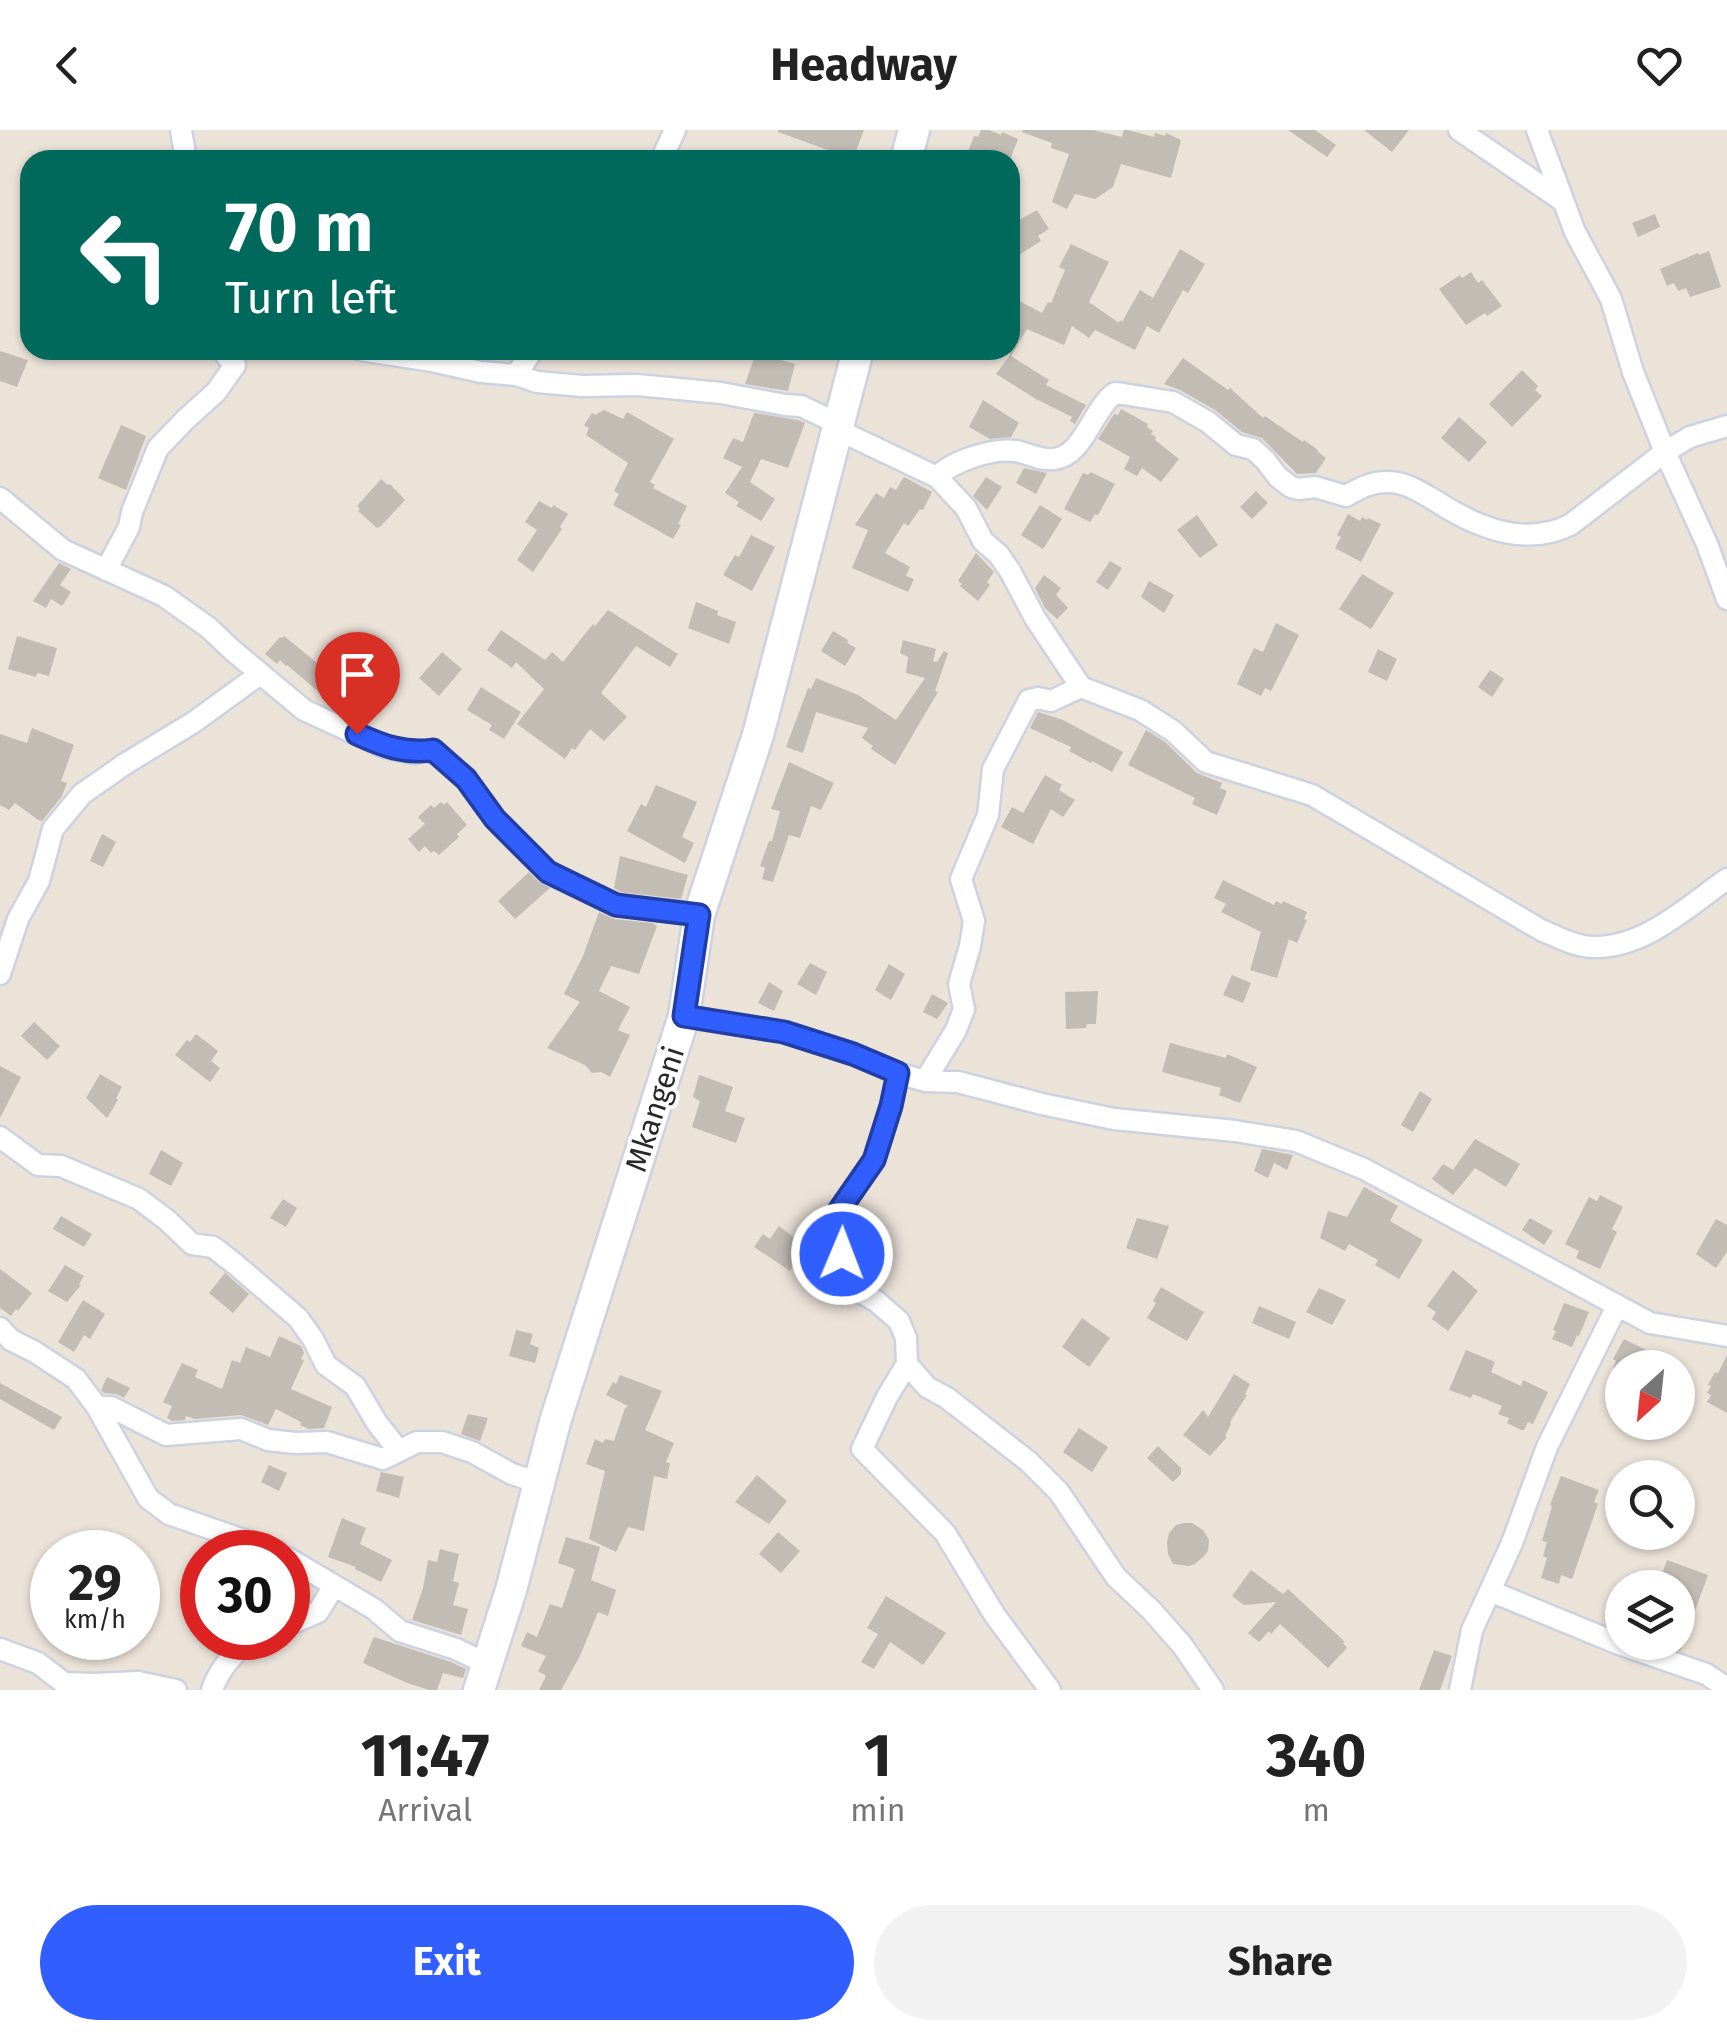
<!DOCTYPE html>
<style>
body{margin:0;font-family:"Fira Sans",sans-serif;background:#f2f2f2;color:#222;height:100vh;display:flex;flex-direction:column;font-size:38px;white-space:nowrap}
*{box-sizing:border-box;margin:0}
p{font-size:32px;color:#767676}
.icon{flex:none;width:55px;height:55px;fill:none;stroke:currentColor;stroke-width:2;stroke-linecap:round;stroke-linejoin:round}
.map{position:relative;height:1560px;overflow:hidden}
.drawer{display:flex;flex-direction:column;background:#fff;flex:1}
.drawer>*{flex:none}
.banner{position:absolute;left:20px;top:20px;width:1000px;height:210px;border-radius:30px;box-shadow:0 2px 8px #0004;background:#00695c;color:#fff;overflow:hidden}
.needle{width:65px;rotate:207deg}
.controls{position:absolute;left:1605px;top:1220px;display:grid;gap:20px}
.controls a{display:grid;place-items:center;width:90px;height:90px;border-radius:50%;background:#fff;box-shadow:0 2px 8px #0004;font-size:50px}
.speed{position:absolute;left:30px;top:1400px;display:flex;gap:20px;font-size:50px;font-weight:700;text-align:center}
.speed>*{display:grid;place-content:center;width:130px;height:130px;border-radius:50%;background:#fff;box-shadow:0 2px 8px #0004;line-height:1}
.speed small{font-size:25px;font-weight:400}
.speed .limit{border:15px solid #d22;background:#fff;color:#111}
.pin{position:absolute;display:grid;place-items:center;width:85px;height:85px;color:#fff;margin:-102px -42px;border-radius:50% 50% 50% 0;rotate:-45deg;box-shadow:0 0 10px #0007}
.pin .icon{rotate:45deg}
.me{position:absolute;width:110px;margin:-55px;rotate:1deg;stroke-linejoin:round;filter:drop-shadow(0 0 8px #0008)}
.turn{display:flex;align-items:center;gap:35px;height:210px;padding:0 40px;font-size:45px}
.turn .icon{width:130px;height:130px;stroke-width:2.5}
.turn b{display:block;font-size:70px;line-height:85px}
.eta{display:flex;justify-content:space-evenly;align-items:center;height:170px;text-align:center}
.eta b{font-size:60px;font-weight:700;line-height:70px}
.action{display:flex;gap:20px;margin-top:auto;padding:20px 40px}
.action a{flex:1;height:115px;border-radius:60px;background:#315fff;color:#fff;font-size:40px;font-weight:700;line-height:115px;text-align:center}
.action a+a{background:#f2f2f2;color:#222}
header{display:flex;justify-content:space-between;align-items:center;height:130px;padding:0 40px;background:#fff;font-size:45px;font-weight:700}
.map>svg:first-child{display:block}
.building{fill:#c3bcb5}
.lines{fill:none;stroke-linecap:round;stroke-linejoin:round}
.street-casing{stroke:#cdd2e2;stroke-width:25}
.secondary-casing{stroke:#cdd2e2;stroke-width:35}
.street{stroke:#fff;stroke-width:20}
.secondary{stroke:#fff;stroke-width:30}
.route-casing{stroke:#203ea6;stroke-width:25}
.route{stroke:#315fff;stroke-width:18}
.labels{text-anchor:middle;dominant-baseline:central;stroke-width:8;stroke-linejoin:round;paint-order:stroke}
.street-label{font-size:30px;fill:#282828;stroke:#fff}
</style>
<header><svg class="icon" aria-label="back" viewBox="0 0 24 24"><path d="M15 5l-7 7 7 7"/></svg>Headway<svg class="icon" aria-label="heart" viewBox="0 0 24 24"><path d="M12 20l-8-8c-3-5 5-10 8-4 3-6 11-1 8 4z"/></svg></header>
<div class="map">
<svg width="1727" height="1560" viewBox="0 0 1727 1560">
<rect width="100%" height="100%" fill="#ebe2d8"/>
<!-- building -->
<path class="building" d="M778 0H864L853 29 778 2Z
M981 0H989L1001 5 1002 2 1018 9 1010 30H965L974 6 978 7Z
M1022 0H1093L1122 7 1124 0H1128L1154 7 1155 3 1165 6 1166 3 1181 10 1171 48 1121 34 1113 57 1095 69 1075 64 1067 79 1052 72 1069 24 1051 18 1052 13 1022 2Z
M1288 0H1315L1336 15 1327 27Z
M1364 0H1409L1392 22Z
M1037 80 1049 99 1038 106 1041 111 1019 125 1010 111V95Z
M1655 84 1660 97 1638 107 1632 93Z
M1071 114 1109 132 1089 172 1119 193 1120 190 1122 192 1140 160 1153 168 1180 119 1205 134 1188 163 1183 160 1159 203 1147 196 1135 220 1095 200 1089 208 1072 196 1064 215 1027 199 1011 226 1049 250 1046 255 1086 275 1075 294 1070 291 1072 287 1036 269 996 244 1010 225V166L1042 183 1048 172 1051 173 1065 140 1059 137Z
M1709 121 1721 157 1690 167 1686 158 1678 161 1674 153 1667 156 1660 139 1698 123 1699 125Z
M1471 142 1478 153 1482 150 1502 176 1487 186 1485 183 1466 195 1439 159 1460 145 1462 148Z
M757 220H771L770 227 795 234 788 261 745 254Z
M0 221 28 230 17 257 0 251Z
M1183 228 1228 260 1230 258 1263 288 1265 286 1303 312 1304 310 1318 320 1317 321 1326 328 1316 343 1297 344 1262 308 1242 302 1215 280 1180 260 1164 254Z
M1522 240 1538 256 1535 260 1542 266 1512 297 1489 274Z
M983 270 1019 293 1011 307 990 309 969 297Z
M1121 279 1148 294 1147 297 1153 301 1151 304 1156 307 1155 310 1179 329 1161 352 1142 338 1137 346 1124 339 1130 327 1098 309 1114 284 1118 285Z
M604 280 623 289 627 282 674 309 650 352 655 355 653 358 687 376 678 394 681 395 673 409 613 375 619 364 614 361 628 333 586 305 589 298 584 295 592 283 595 285Z
M754 283 798 290 805 293 788 338 761 329 750 352 775 369 761 391 736 376 739 372 725 363 742 337 723 328 733 308 743 312Z
M1459 287 1487 312 1469 332 1441 308Z
M121 295 146 306 126 360 98 348Z
M1024 338 1047 343 1036 364 1016 353Z
M1091 342 1115 354 1098 385 1095 384 1090 392 1064 379 1083 343 1088 345Z
M904 347 932 362 923 380 920 379 908 396 904 393 885 423 910 437 906 446 914 449 908 462 852 438 868 400 855 395 876 363 884 368 890 357 896 360Z
M986 347 1002 357 987 380 973 366Z
M381 349 388 355 390 354 405 370 381 396 377 398 358 381 360 379 357 376Z
M1256 361 1268 373 1252 389 1240 377Z
M539 371 552 378 553 375 568 384 560 397 562 399 533 442 517 430 537 400 525 392Z
M1040 375 1062 389 1043 419 1021 405Z
M1348 384 1360 391 1362 387 1367 390 1368 388 1381 394 1361 432 1335 418 1341 407 1337 405Z
M1197 385 1218 415 1200 428 1177 400Z
M751 405 775 417 752 461 723 445 735 425 739 427Z
M976 423 994 442 987 452 990 455 978 471 960 456 962 454 958 451Z
M1110 431 1122 438 1108 460 1096 452Z
M59 433 71 439 60 455 71 462 62 476 51 469 46 478 33 471Z
M1362 444 1394 463 1371 499 1339 479Z
M1044 445 1061 458 1056 465 1068 478 1057 489 1045 478 1035 458Z
M1149 451 1174 465 1164 483 1141 467Z
M696 472 718 481 717 485 736 492 729 514 688 498Z
M608 480 678 524 670 537 636 516 601 563 627 587 604 611 590 599 575 620 572 618 565 629 517 594 544 559 516 532 512 538 487 520 501 500 545 530 552 522 563 532 581 509 593 494 595 496Z
M1276 493 1299 505 1271 561 1265 558 1261 566 1237 554 1254 518 1263 522Z
M833 501 848 510 847 513 856 518 845 536 821 521Z
M17 506 57 518 49 546 37 543 36 547 8 539Z
M284 506 317 533 320 530 344 546 342 548 353 557 344 569 340 567 333 574 287 535 286 536 280 530 277 534 265 524 280 507 282 508Z
M903 510 936 519 933 531 937 532 944 521 948 523 935 561 938 562 895 635 871 619 873 616 862 608 868 598 816 582 803 623 786 617 808 558 811 559 816 548 858 565 896 590 925 548 906 543 908 527 900 523Z
M1378 519 1397 529 1387 551 1368 542Z
M442 522 462 539 439 566 419 548Z
M1490 540 1504 549 1492 567 1478 557Z
M481 557 521 582 504 609 489 600 492 595 467 580Z
M1038 582 1063 590 1123 622 1112 642 1092 631 1091 633 1069 621 1071 617 1030 598Z
M32 598 74 615 61 651 67 653 62 666 42 691 38 690 15 673 9 680 0 675V604L27 613Z
M1146 600 1165 612 1197 643 1222 653 1220 658 1227 661 1217 685 1192 674 1195 668 1128 635Z
M789 632 834 653 821 680 811 676 800 708 789 705 773 752 762 749 765 738 760 736 769 711H772L780 681 771 679Z
M1045 645 1062 655 1059 660 1075 670 1063 687 1051 679 1033 714 1001 697 1012 677 1023 683Z
M656 655 697 672 682 707 694 713 685 733 627 701 641 674 646 677Z
M441 672 444 675 447 672 467 695 457 704 459 707 439 725 434 721 431 723 425 716 419 722 408 709 425 694 418 687 431 675 434 678Z
M102 704 116 712 103 737 90 731Z
M620 726 688 745 681 769 620 762 614 758Z
M529 742 539 752 550 758 515 789 498 771Z
M1223 750 1274 775 1276 771 1282 774 1283 771 1307 782 1304 789 1307 790 1297 813 1289 809 1277 848 1250 840 1261 802 1221 782 1226 774 1214 768Z
M599 782 614 789 652 793 657 796 639 844 611 836 599 861 630 877 618 900 630 905 610 947 601 942 592 943 585 935 547 918 580 872 564 864 583 826Z
M810 833 827 842 816 865 797 854Z
M889 834 905 844 891 870 875 860Z
M1232 845 1251 853 1243 873 1223 865Z
M769 852 783 861 774 881 758 873Z
M1098 861 1096 894H1087L1086 898 1066 899 1065 862Z
M932 864 948 873 937 889 923 882Z
M34 892 60 916 47 930 21 906Z
M196 904 218 921 211 931 220 938 210 952 175 925 187 910 190 912Z
M1170 913 1226 928 1227 924 1257 937 1240 973 1219 965 1221 958 1162 942Z
M0 936 21 947 0 988Z
M100 944 122 957 116 968 118 970 107 988 86 968Z
M699 945 733 957 725 981 745 988 736 1013 692 997 700 971 693 967Z
M1420 961 1432 969 1413 1002 1401 995Z
M1475 1009 1520 1034 1506 1057 1475 1038 1453 1065 1432 1049 1443 1034 1453 1040Z
M1262 1019 1293 1025 1287 1040 1274 1033 1268 1048 1254 1041Z
M161 1020 183 1033 171 1056 149 1044Z
M1364 1057 1398 1076 1390 1091 1423 1110 1399 1149 1375 1135 1378 1130 1349 1114 1345 1121 1320 1108 1328 1081 1347 1087Z
M1600 1065 1623 1077 1612 1099 1617 1102 1600 1139 1576 1128 1579 1121 1565 1114 1589 1067 1597 1071Z
M283 1069 297 1078 286 1097 270 1088Z
M61 1086 92 1104 84 1117 53 1099Z
M1137 1088 1169 1096 1157 1129 1126 1118Z
M1530 1088 1553 1101 1544 1115 1522 1100Z
M1716 1089 1727 1095V1122L1716 1138 1696 1124Z
M779 1096 805 1116 790 1141 754 1117 763 1104 770 1109Z
M65 1135 84 1146 79 1154 81 1155 67 1172 48 1161Z
M0 1139 32 1163 18 1181 16 1179 11 1186 0 1178Z
M1453 1140 1478 1161 1448 1201 1432 1189 1436 1182 1427 1176Z
M225 1143 249 1164 233 1183 209 1163Z
M1161 1157 1204 1182 1187 1211 1147 1188 1156 1173 1153 1171Z
M1319 1158 1346 1170 1332 1195 1306 1182Z
M83 1170 105 1184 90 1209 84 1205 74 1222 58 1212Z
M1564 1173 1589 1182 1579 1206 1577 1205 1572 1217 1552 1209 1556 1201 1553 1200Z
M1259 1176 1296 1192 1289 1209 1252 1193Z
M1082 1188 1110 1208 1089 1237 1062 1217Z
M516 1200 533 1204 530 1214 539 1218 535 1233 509 1226Z
M279 1206 301 1216 304 1223 301 1229 304 1230 291 1259 332 1277 324 1298 309 1299 300 1295 301 1292 276 1279 268 1295 241 1285 195 1289 186 1286 185 1290 172 1291 167 1288 172 1276 163 1272 182 1233 198 1240 195 1247 222 1259 232 1230 240 1233 246 1217 270 1227Z
M1624 1209 1654 1224 1647 1238H1613L1616 1231 1613 1229Z
M1466 1220 1495 1232 1491 1242 1521 1256 1523 1250 1548 1262 1533 1294 1528 1292 1524 1300H1521L1507 1293 1509 1288 1498 1284 1502 1276 1473 1264 1471 1268 1449 1260Z
M1727 1225V1283L1707 1272 1711 1265 1707 1263 1711 1256 1708 1255 1715 1242 1718 1243Z
M1234 1244 1250 1254 1245 1264 1247 1265 1230 1292 1231 1294 1225 1306 1227 1307 1210 1326 1183 1305 1203 1280 1208 1287Z
M620 1245 662 1261 645 1300 674 1313 666 1332 670 1333 667 1349 654 1346 644 1401 628 1397 616 1422 589 1409 605 1341 586 1334 595 1309 603 1313 605 1309 614 1311 625 1278 628 1276 606 1265 613 1252 616 1254Z
M107 1247 130 1258 124 1268 116 1264 104 1263 101 1260Z
M0 1253 62 1287 54 1300 0 1269Z
M468 1284 488 1288 480 1311 461 1304Z
M1079 1298 1108 1317 1092 1342 1063 1322Z
M1158 1316 1181 1338V1344L1173 1352 1147 1328Z
M269 1335 287 1343 279 1361 261 1352Z
M381 1342 404 1347 399 1368 376 1361Z
M757 1345 787 1371 769 1394 735 1372Z
M1561 1346 1599 1360 1594 1372 1598 1374 1572 1449 1561 1445 1559 1454 1541 1448 1547 1428 1543 1426 1547 1412 1542 1411 1552 1376 1550 1375Z
M342 1388 366 1398 360 1414 392 1430 381 1452 355 1439 356 1437 328 1427Z
M1184 1393H1192L1203 1400 1209 1410 1208 1421 1204 1426 1195 1434 1188 1436 1173 1434 1168 1424 1167 1412 1169 1403 1176 1395Z
M778 1402 800 1421 781 1443 759 1424Z
M566 1407 600 1417 591 1450 616 1460 608 1486 598 1482 580 1526 561 1560H539L546 1546 538 1541 546 1526 521 1516 527 1502 537 1507 550 1474 562 1478 575 1439 558 1433Z
M440 1419 459 1424 453 1451 459 1453 453 1475 468 1479 461 1505 412 1490 423 1458 428 1430 437 1432Z
M1667 1430 1708 1445 1680 1521 1678 1520V1458H1657Z
M1251 1440 1283 1464 1288 1459 1345 1512 1343 1513 1347 1518 1328 1538 1280 1494 1271 1504 1269 1501 1259 1512 1248 1503 1276 1472 1244 1475 1232 1466Z
M886 1466 946 1503 923 1535 890 1512 874 1539 861 1532 878 1504 867 1498Z
M374 1507 451 1532 466 1539 463 1548 443 1543 437 1560H429L407 1553 363 1533Z
M1434 1520 1452 1526 1440 1560H1419Z"/>
<g class="lines">
<defs>
<path id="street" d="M181 0 186 30
M1459 0 1563 71
M1537 0 1575 102 1611 169 1633 242 1665 322 1707 414 1727 469
M661 30 675 0
M361 220 432 231 481 242 516 245 537 252 582 256 637 255 721 263 785 275 801 276 839 294
M516 245 533 220
M838 300 937 347 966 378 983 411 999 425 1010 441 1035 488 1081 557
M937 347C952 331 993 318 1015 321 1028 323 1041 331 1054 329 1084 326 1092 279 1115 263L1123 264 1173 272 1208 292 1236 315 1253 319 1265 330 1278 347 1291 357 1299 359 1315 357 1346 366C1360 358 1373 351 1389 352 1406 352 1424 364 1439 373 1478 398 1525 417 1570 395L1665 322 1690 307 1727 296
M0 368 63 420 164 466 209 498 231 519 304 580 384 617 414 623 433 620 466 649 495 689 548 742 616 775 699 785
M106 440 129 397 132 382 158 318 186 289 216 262 235 235 221 220
M0 844 18 789 39 751 53 699 82 664 125 634 194 592 260 544
M684 886 784 902 853 924 898 943 925 951 958 952 1042 974 1114 989 1235 1001 1296 1011 1364 1039 1650 1193 1727 1206
M898 943 891 976 874 1030 838 1083 842 1124 851 1157 876 1171 899 1191 906 1208 907 1234 887 1267 862 1319 945 1403 994 1484 1050 1560
M925 951 956 900 964 879 959 854 970 816 974 791 961 749 988 685 993 639 1029 570 1038 568 1051 571 1081 557 1140 580 1173 601 1206 632 1312 665 1541 800C1557 807 1576 817 1594 817 1645 818 1688 776 1727 749
M0 1007 38 1035 61 1036 139 1069 167 1090 192 1114 213 1117 235 1134 298 1188 313 1209 326 1235 355 1256 377 1293 399 1321
M0 1198 11 1210 35 1222 76 1249 97 1277 148 1368 169 1384 278 1422
M907 1234 927 1257 947 1268 1029 1332 1059 1362 1116 1447 1151 1480 1182 1515 1213 1560
M97 1277H111L166 1305 241 1299 268 1310 295 1313 327 1312 383 1329 417 1312H442L472 1322 512 1344 539 1353
M288 1428 374 1479 400 1501 456 1519 487 1534
M1490 1461 1512 1413 1547 1317 1617 1176
M288 1495 318 1482 334 1456
M0 1519 38 1533 64 1553 94 1554 138 1552 176 1560
M212 1560C218 1541 236 1519 252 1508
M1460 1560 1472 1500 1490 1461 1619 1514 1706 1544 1727 1558"/>
<path id="secondary" d="M906 30 914 0
M479 1560 511 1460 555 1292 684 886 699 785 758 605 858 220"/>
</defs>
<!-- street casing -->
<use href="#street" class="street-casing"/>
<!-- secondary casing -->
<use href="#secondary" class="secondary-casing"/>
<!-- street -->
<use href="#street" class="street"/>
<!-- secondary -->
<use href="#secondary" class="secondary"/>
</g>
<g class="lines">
<defs>
<path id="route" d="M357 604C383 616 405 624 433 620L466 649 495 689 548 742 616 775 699 785 684 886 784 902 853 924 898 943 891 976 874 1030 838 1082 842 1124"/>
</defs>
<!-- route casing -->
<use href="#route" class="route-casing"/>
<!-- route -->
<use href="#route" class="route"/>
</g>
<g class="labels">
<!-- street labels -->
<g class="street-label">
<text transform="translate(655 979) rotate(-72)">Mkangeni</text>
</g>
</g>
</svg>
<div class="controls">
<a><svg class="needle" viewBox="-14 -14 28 28"><path d="M0-13l5 13h-10z" fill="#e53935"/><path d="M0 13l5-13h-10z" fill="#767676"/></svg></a>
<a><svg class="icon" aria-label="search" viewBox="0 0 24 24"><circle cx="10" cy="10" r="6"/><path d="M15 15l6 6"/></svg></a>
<a><svg class="icon" aria-label="layers" viewBox="0 0 24 24"><path d="M12 4l9 5-9 5-9-5zM3 14l9 5 9-5"/></svg></a>
</div>
<div class="speed"><div>29<small>km/h</small></div><div class="limit">30</div></div>
<div class="pin" style="left:357px;top:604px;background:#d93025"><svg class="icon" aria-label="arrive" viewBox="0 0 24 24"><path d="M6 21V4h12l-3 4 3 4H6"/></svg></div>
<svg class="me" style="left:842px;top:1124px" viewBox="-20 -20 40 40"><circle r="17" fill="#315fff" stroke="#fff" stroke-width="3"/><path d="M0-11L8 9 0 5-8 9z" fill="#fff"/></svg>
<div class="banner">
<div class="turn"><svg class="icon" aria-label="left" viewBox="0 0 24 24"><path d="M17 20v-9H6M10 6l-5 5 5 5"/></svg><div><b>70 m</b>Turn left</div></div>
</div>
</div>
<section class="drawer">
<div class="eta">
<div><b>11:47</b><p>Arrival</p></div>
<div><b>1</b><p>min</p></div>
<div><b>340</b><p>m</p></div>
</div>
<div class="action"><a>Exit</a><a>Share</a></div>
</section>
